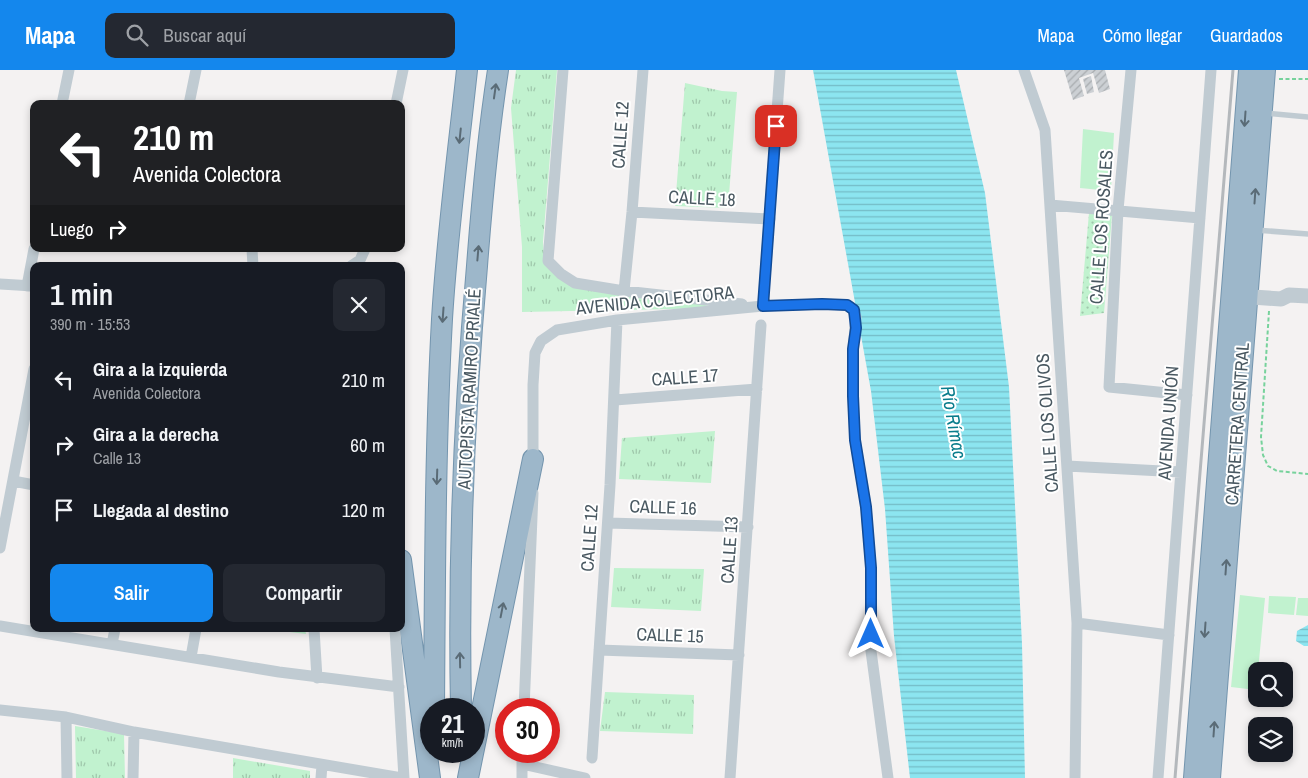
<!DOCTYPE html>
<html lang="es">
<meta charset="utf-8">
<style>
body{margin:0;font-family:"Archivo Narrow",sans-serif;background:#242831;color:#f1f3f6;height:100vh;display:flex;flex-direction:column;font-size:19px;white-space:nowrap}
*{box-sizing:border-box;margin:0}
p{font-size:16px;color:#9ea1a6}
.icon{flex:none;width:28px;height:28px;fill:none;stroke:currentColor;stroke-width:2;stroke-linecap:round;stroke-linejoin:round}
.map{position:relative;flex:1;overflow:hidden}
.side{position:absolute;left:30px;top:192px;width:375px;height:370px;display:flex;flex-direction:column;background:#171b24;border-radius:10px;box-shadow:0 2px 8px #0003}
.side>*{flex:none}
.hud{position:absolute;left:30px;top:30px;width:375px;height:152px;border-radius:10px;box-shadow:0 2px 8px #0003;background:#202124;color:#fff;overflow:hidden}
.controls{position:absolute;left:1248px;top:592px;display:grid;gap:10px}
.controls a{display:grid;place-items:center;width:45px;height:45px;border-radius:10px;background:#171b24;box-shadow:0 2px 8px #0003;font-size:25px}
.speed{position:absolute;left:420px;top:628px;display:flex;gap:10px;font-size:25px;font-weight:700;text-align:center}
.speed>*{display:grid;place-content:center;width:65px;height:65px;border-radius:50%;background:#171b24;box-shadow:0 2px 8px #0003;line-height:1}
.speed small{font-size:12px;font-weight:400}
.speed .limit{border:8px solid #d22;background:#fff;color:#111}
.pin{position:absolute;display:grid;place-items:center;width:42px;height:42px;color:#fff;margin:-21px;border-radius:10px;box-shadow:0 2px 8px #0006}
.me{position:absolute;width:55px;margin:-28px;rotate:0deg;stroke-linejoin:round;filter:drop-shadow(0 0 4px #0008)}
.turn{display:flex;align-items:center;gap:18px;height:105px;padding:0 20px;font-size:22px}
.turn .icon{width:65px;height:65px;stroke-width:2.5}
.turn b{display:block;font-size:35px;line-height:42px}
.then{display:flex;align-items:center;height:48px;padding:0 20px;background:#0003;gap:10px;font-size:19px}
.round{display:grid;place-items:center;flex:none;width:52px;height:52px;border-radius:10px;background:#242831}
.headline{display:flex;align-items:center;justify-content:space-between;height:85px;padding:0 20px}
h1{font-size:30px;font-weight:600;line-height:38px}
.action{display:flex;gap:10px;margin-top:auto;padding:10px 20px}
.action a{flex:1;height:58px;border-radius:10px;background:#1487ed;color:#fff;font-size:20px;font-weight:600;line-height:58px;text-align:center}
.action a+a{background:#242831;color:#f1f3f6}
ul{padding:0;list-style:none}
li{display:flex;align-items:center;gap:15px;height:65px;padding:0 20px}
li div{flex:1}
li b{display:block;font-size:19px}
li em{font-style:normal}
header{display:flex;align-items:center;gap:30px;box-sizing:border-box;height:70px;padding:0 25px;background:#1487ed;color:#fff}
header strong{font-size:24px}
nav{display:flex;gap:28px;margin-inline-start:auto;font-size:18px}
.search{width:350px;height:45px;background:#242831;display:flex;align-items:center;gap:12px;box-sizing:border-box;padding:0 18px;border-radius:10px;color:#9ea1a6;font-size:19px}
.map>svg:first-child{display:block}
.grass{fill:url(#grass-dots)}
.park{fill:url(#park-tufts)}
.pitch{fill:#c1f2cf}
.water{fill:url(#water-rules)}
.building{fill:url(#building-hatch)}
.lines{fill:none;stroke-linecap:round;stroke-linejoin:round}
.trunk-casing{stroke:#7495ae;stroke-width:22}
.path{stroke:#77d29c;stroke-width:2;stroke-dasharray:4 2.5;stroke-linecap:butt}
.service{stroke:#c0cbd2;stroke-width:5.5}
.minor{stroke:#c0cbd2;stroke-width:11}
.tertiary{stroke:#c0cbd2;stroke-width:15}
.trunk{stroke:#9db7ca;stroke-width:20}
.rail{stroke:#b4b8bc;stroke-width:3}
.oneway{stroke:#5a6b76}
.route-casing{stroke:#114b97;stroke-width:12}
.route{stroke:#1a73e8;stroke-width:9}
.labels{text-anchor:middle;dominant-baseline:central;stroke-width:4;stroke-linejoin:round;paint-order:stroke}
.street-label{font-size:18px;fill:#495861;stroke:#fff}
.water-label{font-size:19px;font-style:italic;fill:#0a7d8c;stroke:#fff}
</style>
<header>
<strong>Mapa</strong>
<div class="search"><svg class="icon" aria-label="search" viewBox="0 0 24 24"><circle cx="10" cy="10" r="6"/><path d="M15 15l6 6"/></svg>Buscar aquí</div>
<nav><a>Mapa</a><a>Cómo llegar</a><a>Guardados</a></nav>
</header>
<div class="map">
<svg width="1308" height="708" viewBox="0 0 1308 708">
<defs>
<pattern id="grass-dots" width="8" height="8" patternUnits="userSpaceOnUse" patternTransform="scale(1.25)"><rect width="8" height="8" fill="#c1f2cf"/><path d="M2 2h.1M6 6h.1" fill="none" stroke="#9fc7ab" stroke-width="1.8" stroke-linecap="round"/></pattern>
<pattern id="park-tufts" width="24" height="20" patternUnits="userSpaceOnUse" patternTransform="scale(1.25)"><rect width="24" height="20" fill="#c1f2cf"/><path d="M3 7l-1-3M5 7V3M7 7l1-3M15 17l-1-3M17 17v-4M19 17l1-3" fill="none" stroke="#9fc7ab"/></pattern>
<pattern id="water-rules" width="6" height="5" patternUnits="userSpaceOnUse" patternTransform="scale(1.25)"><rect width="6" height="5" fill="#8ce5f0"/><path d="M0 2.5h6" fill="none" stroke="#74bcc6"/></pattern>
<pattern id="building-hatch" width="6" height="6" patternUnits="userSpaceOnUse" patternTransform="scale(1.25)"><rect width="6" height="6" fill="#ccd0d4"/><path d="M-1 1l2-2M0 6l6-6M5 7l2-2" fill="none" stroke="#a8acaf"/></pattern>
</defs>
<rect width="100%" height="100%" fill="#f4f2f2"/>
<!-- grass -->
<path class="grass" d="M1089 143 1112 145 1104 243 1080 246Z"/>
<!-- park -->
<path class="park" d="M516 0H557L543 172 545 193 558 206 720 238 522 242V177L511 38Z
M685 13 722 21 737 22 728 138 675 136Z
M715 361 711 413 619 409 622 368Z
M614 498 704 499 701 541 611 537Z
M265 559H305L306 564Z
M605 622 694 625 693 664 600 661Z
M75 656 124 664 125 708H76Z
M233 688 310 701V708H233Z"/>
<!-- pitch -->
<path class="pitch" d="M1083 59 1114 63 1111 121 1080 118Z
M1240 525 1265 528 1258 601H1256V620L1231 617Z
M1269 526 1296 527 1294 545 1268 543Z
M1298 528H1308V546L1296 545Z"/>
<!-- water -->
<path class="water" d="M813 0H956L985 123 1009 317 1022 574 1025 708H910L894 566 885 439 871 321Z
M1308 555V576H1304L1296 571 1297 561Z"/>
<!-- building -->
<path class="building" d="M1064 0H1105L1110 19 1099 23 1093 3 1079 8 1084 26 1073 30Z
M1091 6 1094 22 1087 24 1083 9Z"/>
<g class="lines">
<defs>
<path id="trunk" d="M401 490 430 708
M434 639C435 509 435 378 442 249 447 166 458 83 467 0
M461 639C458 491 464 343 477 196 482 130 488 65 498 0
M468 708 533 389
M1194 708 1249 0
M1210 708 1265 0"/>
</defs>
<!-- trunk casing -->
<use href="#trunk" class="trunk-casing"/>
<!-- path -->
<path class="path" d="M1279 9H1308
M1269 241 1261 367 1263 385 1268 396 1277 401 1308 404"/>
<!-- service -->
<path class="service" d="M1264 43 1308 47
M1255 160 1308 164"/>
<!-- minor -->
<path class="minor" d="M563 0 548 191 561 204 575 213 624 221 742 234
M1024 0 1045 60 1077 553 1075 708
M1131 0 1118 140 1109 317 1187 325
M62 34 69 0
M189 34 196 0
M396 34 403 0
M1050 135 1200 148
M632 142 770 149
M252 179 253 196
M351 196 360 190 365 179
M0 214 33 216
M27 216 34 179
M624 221 632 142 643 0
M763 236 780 0
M615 330 757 319
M533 395V315L535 283 541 271 557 260 617 250 763 236 822 234 847 235 851 237 856 247 853 279V326L855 370 866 437 871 498V581L888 708
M1067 396 1181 402
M13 411 34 415
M608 453 748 457
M0 478 34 299
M1077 553 1169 565
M0 556 279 602 399 617
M314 559 317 608
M395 559 404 708
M112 574 115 559
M599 580 739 585
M191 587 196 559
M524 639 533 423
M0 640 66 647 134 662 402 708
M66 647 67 708
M592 688 610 415 617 250
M522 694 585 708
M133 708 134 662
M321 708 322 695
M522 708V681
M730 708 761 255
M1158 708 1211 0"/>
<!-- tertiary -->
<path class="tertiary" d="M1238 226 1281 229 1289 225 1308 226"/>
<!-- trunk -->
<use href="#trunk" class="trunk"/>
<!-- rail -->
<path class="rail" d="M1175 708 1233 0"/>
</g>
<!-- one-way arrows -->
<defs><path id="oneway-shaft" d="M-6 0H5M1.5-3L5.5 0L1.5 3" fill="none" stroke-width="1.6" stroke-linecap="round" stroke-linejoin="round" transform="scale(1.25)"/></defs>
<g class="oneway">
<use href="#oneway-shaft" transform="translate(495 21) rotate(-82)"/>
<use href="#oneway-shaft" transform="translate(1245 49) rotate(94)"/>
<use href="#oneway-shaft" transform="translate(460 66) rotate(96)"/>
<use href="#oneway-shaft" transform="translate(1255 126) rotate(-86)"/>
<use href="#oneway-shaft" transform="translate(478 183) rotate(-85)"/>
<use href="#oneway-shaft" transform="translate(443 245) rotate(94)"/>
<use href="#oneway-shaft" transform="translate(437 407) rotate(92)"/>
<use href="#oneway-shaft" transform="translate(1226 497) rotate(-86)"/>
<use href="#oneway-shaft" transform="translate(502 540) rotate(-79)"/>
<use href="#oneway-shaft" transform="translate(1205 560) rotate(94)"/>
<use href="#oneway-shaft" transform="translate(460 590) rotate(-91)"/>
<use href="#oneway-shaft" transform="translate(1214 659) rotate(-86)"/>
</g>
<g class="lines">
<defs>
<path id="route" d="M776 56 763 236 822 234 847 235 854 240 856 258 853 279V326L855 370 866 437 871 498V564"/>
</defs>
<!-- route casing -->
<use href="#route" class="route-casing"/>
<!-- route -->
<use href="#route" class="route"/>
</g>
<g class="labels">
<!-- street labels -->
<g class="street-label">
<text transform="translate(620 65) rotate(-86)">CALLE 12</text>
<text transform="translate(702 128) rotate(3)">CALLE 18</text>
<text transform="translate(1101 157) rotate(-86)">CALLE LOS ROSALES</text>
<text transform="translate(655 230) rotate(-6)">AVENIDA COLECTORA</text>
<text transform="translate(685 307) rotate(-4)">CALLE 17</text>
<text transform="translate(469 319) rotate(-87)">AUTOPISTA RAMIRO PRIALÉ</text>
<text transform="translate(1047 353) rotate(-94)">CALLE LOS OLIVOS</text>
<text transform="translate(1168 353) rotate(-86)">AVENIDA UNIÓN</text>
<text transform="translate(1237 354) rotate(-86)">CARRETERA CENTRAL</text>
<text transform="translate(663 437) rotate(2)">CALLE 16</text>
<text transform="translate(589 468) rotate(-86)">CALLE 12</text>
<text transform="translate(729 480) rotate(-86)">CALLE 13</text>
<text transform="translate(670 565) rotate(2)">CALLE 15</text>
</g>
<!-- water labels -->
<g class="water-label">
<text transform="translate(954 352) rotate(80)">Río Rímac</text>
</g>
</g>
</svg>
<div class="controls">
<a><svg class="icon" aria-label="search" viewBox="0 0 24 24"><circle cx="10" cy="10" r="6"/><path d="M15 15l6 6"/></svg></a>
<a><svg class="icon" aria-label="layers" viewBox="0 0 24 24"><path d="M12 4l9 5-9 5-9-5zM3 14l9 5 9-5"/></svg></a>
</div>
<div class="speed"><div>21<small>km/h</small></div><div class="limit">30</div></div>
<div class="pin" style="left:776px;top:56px;background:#d93025"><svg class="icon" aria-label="arrive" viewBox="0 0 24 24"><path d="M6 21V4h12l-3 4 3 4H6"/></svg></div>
<svg class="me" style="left:871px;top:564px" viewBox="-20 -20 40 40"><path d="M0-17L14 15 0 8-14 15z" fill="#1a73e8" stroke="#fff" stroke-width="4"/></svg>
<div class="hud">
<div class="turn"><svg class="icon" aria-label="left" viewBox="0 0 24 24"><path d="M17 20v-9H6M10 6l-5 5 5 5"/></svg><div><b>210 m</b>Avenida Colectora</div></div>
<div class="then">Luego<svg class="icon" aria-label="right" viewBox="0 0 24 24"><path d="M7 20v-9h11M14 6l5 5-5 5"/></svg></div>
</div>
<section class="side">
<div class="headline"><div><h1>1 min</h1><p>390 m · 15:53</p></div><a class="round"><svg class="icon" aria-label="close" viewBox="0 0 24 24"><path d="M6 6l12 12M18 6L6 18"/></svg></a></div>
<ul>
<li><svg class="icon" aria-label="left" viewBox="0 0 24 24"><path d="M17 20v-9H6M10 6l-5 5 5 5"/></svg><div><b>Gira a la izquierda</b><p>Avenida Colectora</p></div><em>210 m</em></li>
<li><svg class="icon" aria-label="right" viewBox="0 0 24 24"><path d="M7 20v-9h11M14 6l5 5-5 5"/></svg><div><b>Gira a la derecha</b><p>Calle 13</p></div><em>60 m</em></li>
<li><svg class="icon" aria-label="arrive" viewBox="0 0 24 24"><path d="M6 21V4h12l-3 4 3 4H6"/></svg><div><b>Llegada al destino</b></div><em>120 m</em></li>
</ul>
<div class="action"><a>Salir</a><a>Compartir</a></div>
</section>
</div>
